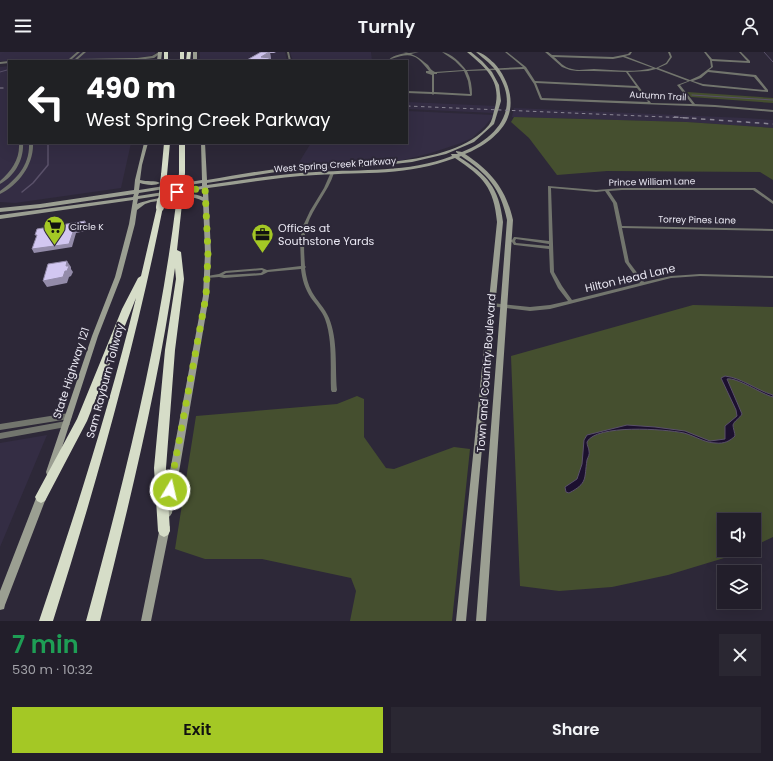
<!DOCTYPE html>
<meta charset="utf-8">
<style>
body{margin:0;font-family:Poppins,sans-serif;background:#2a2732;color:#f1f3f6;height:100vh;display:flex;flex-direction:column;font-size:15px;white-space:nowrap}
*{box-sizing:border-box;margin:0}
p{font-size:13px;color:#a2a2a8}
.icon{flex:none;width:22px;height:22px;fill:none;stroke:currentColor;stroke-width:2;stroke-linecap:round;stroke-linejoin:round}
.map{position:relative;height:569px;overflow:hidden}
.drawer{display:flex;flex-direction:column;background:#221e2a;flex:1}
.drawer>*{flex:none}
.guide{position:absolute;left:8px;top:8px;width:400px;height:84px;border-radius:0px;box-shadow:0 4px 16px #0002,0 0 0 1px #3f3c47;background:#202124;color:#fff;overflow:hidden}
.buttons{position:absolute;left:717px;top:461px;display:grid;gap:8px}
.buttons a{display:grid;place-items:center;width:44px;height:44px;border-radius:0px;background:#221e2a;box-shadow:0 4px 16px #0002,0 0 0 1px #3f3c47;font-size:20px}
.pin{position:absolute;display:grid;place-items:center;width:34px;height:34px;color:#fff;margin:-17px;border-radius:8px;box-shadow:0 2px 6px #0006}
.me{position:absolute;width:44px;margin:-22px;rotate:9deg;stroke-linejoin:round;filter:drop-shadow(0 0 3px #0008)}
.turn{display:flex;align-items:center;gap:14px;height:84px;padding:0 12px;font-size:18px}
.turn .icon{width:52px;height:52px;stroke-width:2.5}
.turn b{display:block;font-size:28px;line-height:34px}
.round{display:grid;place-items:center;flex:none;width:42px;height:42px;border-radius:0px;background:#2a2732}
.overview{display:flex;align-items:center;justify-content:space-between;height:68px;padding:0 12px}
h1{font-size:24px;font-weight:600;line-height:30px;color:#1e9e55}
.cta{display:flex;gap:8px;margin-top:auto;padding:8px 12px}
.cta a{flex:1;height:46px;border-radius:0px;background:#a4c825;color:#111;font-size:16px;font-weight:600;line-height:46px;text-align:center}
.cta a+a{background:#2a2732;color:#f1f3f6}
header{display:flex;justify-content:space-between;align-items:center;height:52px;padding:0 12px;background:#221e2a;font-size:18px;font-weight:600}
.map>svg:first-child{display:block}
.built{fill:#342d44}
.green{fill:#454f2f}
.water{fill:#1c102f;stroke:#5a516a}
.lines{fill:none;stroke-linecap:round;stroke-linejoin:round}
.stream-far1{stroke:#5a516a;stroke-width:1}
.stream{stroke:#5a516a;stroke-width:1.5}
.minor{fill:#72756d;fill-rule:evenodd}
.tertiary{fill:#72756d;fill-rule:evenodd}
.secondary{fill:#9b9f92;fill-rule:evenodd}
.motorway{fill:#d6ddc8;fill-rule:evenodd}
.rail-far1{stroke:#8a8694;stroke-width:1;stroke-dasharray:3.5 3.5;stroke-linecap:butt}
.rail{stroke:#8a8694;stroke-width:1.5;stroke-dasharray:4.5 4.5;stroke-linecap:butt}
.motorway-bridge-far1{stroke:#d6ddc8;stroke-width:6}
.motorway-bridge{stroke:#d6ddc8;stroke-width:8}
.wall{fill:#b5abcf}
.shaded-wall{fill:#938ba9}
.building{fill:#d2c7f1;stroke:#938ba9}
.route{stroke:#a4c825;stroke-width:7;stroke-dasharray:0 12.6}
.labels{text-anchor:middle;dominant-baseline:central;stroke-width:4;stroke-linejoin:round;paint-order:stroke}
.far-street-label{font-size:9px;fill:#eae8f3;stroke:#2d2838}
.far-poi-label{font-size:9px;fill:#eae8f3;stroke:#2d2838;text-anchor:start}
.poi-label{font-size:11px;fill:#eae8f3;stroke:#2d2838;text-anchor:start}
.street-label{font-size:11px;fill:#eae8f3;stroke:#2d2838}
</style>
<header><svg class="icon" aria-label="menu" viewBox="0 0 24 24"><path d="M4 6h16M4 12h16M4 18h16"/></svg>Turnly<svg class="icon" aria-label="person" viewBox="0 0 24 24"><circle cx="12" cy="8" r="4"/><path d="M4 21q1-7 8-7t8 7"/></svg></header>
<div class="map">
<svg width="773" height="569" viewBox="0 0 773 569">
<rect width="100%" height="100%" fill="#2d2838"/>
<!-- built -->
<path class="built" d="M0 0H155V2L149 4 136 6 0 9Z
M200 0H285L287 9H200Z
M290 0H371L372 9H293Z
M9 14V91H131L121 136 15 151 0 150V15Z
M407 50 496 54 494 61 407 57Z
M514 56 745 66 773 68V76L687 70 512 65Z
M407 59 494 63 485 74 472 86 461 91 431 101 403 108 369 111 298 112 311 91H407Z
M47 383 0 495V391Z"/>
<!-- green -->
<path class="green" d="M687 40 773 46V51L691 45Z
M514 65 687 70 773 76V128L760 120 607 119 557 123 529 86 511 70Z
M693 253 773 255V485L754 494V468H724V498H744L734 503 668 523 612 535 559 539 520 534 511 304Z
M357 344 364 347V385L386 416 394 417 454 395 470 397 452 569H350L356 539 351 526 262 507H205L175 497 196 364 337 352Z"/>
<!-- water -->
<path class="water" d="M725 324C742 326 756 338 773 343V345C761 342 737 325 727 327L742 362C740 366 734 369 733 373 733 376 735 381 735 384 730 389 724 392 716 391 705 391 695 384 684 381 665 377 596 372 587 390 587 394 589 396 589 399 590 402 588 405 587 408 584 427 588 431 569 441L566 440 565 435 577 427 582 412 584 388 587 383 627 373 655 375 685 379 710 389 725 387V374L737 364 736 358 721 326Z"/>
<g class="lines">
<!-- stream-far1 -->
<path class="stream-far1" d="M764 0 773 10
M0 20 7 18 9 19
M692 43 773 48"/>
<!-- stream -->
<path class="stream" d="M22 140 33 131 48 113V91"/>
<!-- minor -->
<path class="minor" d="M287 0H289L291 9H289Z
M403 0 409 1 419 0 411 2C417 4 423 9 428 13 430 16 431 18 435 20L464 18 455 9 442 0C451 1 461 11 466 18L523 15 505 0H507L526 15 535 29 636 34 626 20 593 19H577L570 18 562 15 545 0H548L552 3 613 5 628 2 630 0H632L630 3 625 4 656 16 666 11 670 5 668 0H670L672 5 667 12 658 16 690 28 699 24 711 15 710 8 704 0H706L712 7 747 9 739 0H741L750 9V11L712 9 713 15 709 18 756 23 768 38V40L703 34 690 29 680 33 695 52 715 53 773 58V60L715 55 541 48 540 47 534 32 524 17 467 19C471 27 472 35 472 43L471 44 434 42 433 43 432 42 407 41V39L432 40V23L426 21V19H429C416 2 411 0 391 7L390 9H388C391 4 400 2 406 1ZM554 5 613 7 623 5 653 16C633 21 614 18 594 17 586 17 579 19 572 17 564 16 559 9 554 5ZM656 17 688 29 677 33 692 52 651 51 628 20 648 19ZM464 19 468 29 470 42 434 40V22H437V21ZM708 20 754 25 765 38 703 32 693 29 701 26ZM536 31 637 36 648 50 542 46Z
M331 120 334 121C328 140 313 155 307 174 303 186 304 201 305 214L306 215 305 216C306 224 308 233 312 240 317 249 325 256 329 266 338 288 335 315 337 338L336 340H332L331 338C330 315 333 289 325 267 322 259 316 253 311 246 305 237 302 227 301 217L268 220 262 223 224 226 219 225 207 226 205 225 207 224 219 222 225 219 262 216 267 218 301 214 300 188 303 174 310 159 324 136ZM262 218 263 219 261 221 225 223H223L226 221Z
M548 134 596 138 622 136H755L773 149V152L753 138H622L609 139 617 151 622 174 773 177V179L622 176 629 210 644 230 671 224 700 222 773 224V226L700 224 671 226 550 257 530 259 490 254V252L492 251 530 255 550 253 568 249 558 236 550 220 549 197 515 193H514L512 190 507 189 506 188 508 187 512 188 514 185H515L549 189ZM551 136 596 140 605 139 613 151 625 210 640 231 572 248 562 234 554 220ZM516 187 549 192V194L516 191 515 189Z"/>
<!-- tertiary -->
<path class="tertiary" d="M77 0H80L72 7H75L83 0H86L78 7 137 6 152 4 159 0 161 1 154 6 137 8 35 9 36 8 69 7Z
M9 9V11L0 12V10Z
M19 91H23C24 107 15 124 0 132V129C12 118 20 107 19 91Z
M29 91H33C34 112 19 133 0 142V139C17 127 30 113 29 91Z
M69 361 71 362 72 364 71 366 69 367 0 378V372Z
M66 369 68 370 70 372 68 374 66 375 0 387V381Z"/>
<!-- secondary -->
<path class="secondary" d="M158 0H162L161 9H157Z
M193 0H197V9H193Z
M467 0H471L482 9 492 20 499 33 501 49 494 72 474 90 446 102 412 110 376 114 288 118 207 131V133C243 128 280 122 316 120 362 117 408 121 452 104L451 102H458L456 100V99L462 100C496 87 521 58 498 22 493 13 484 7 476 0 483 0 489 7 494 11 507 25 515 47 508 65 502 82 481 96 465 102 491 119 506 137 513 168L486 569H476L507 168C501 137 487 121 461 104L459 105C487 123 499 135 503 170L466 569H456L497 170C494 135 483 125 455 106 408 124 365 120 316 123 280 125 244 131 208 136L211 201 209 244 172 461 170 464 167 466 164 464 162 461 203 244 205 201 203 149C189 141 166 148 151 150L145 152 137 158 135 172 121 225 98 284 54 420 53 423 50 424 47 423 46 420 92 284 115 225 129 172 133 148 0 167V163L133 145 134 142 40 156 0 160V156L40 152 134 138 135 128 144 91H148L142 113 140 128C147 130 155 128 160 131 156 134 145 133 140 131L139 138 202 128 201 91H205L207 128C234 124 261 118 288 116 342 111 452 118 489 73 492 69 493 63 494 59 503 30 487 17 467 0ZM202 131V134L138 144 139 141ZM203 137V145C199 143 194 142 190 142 181 141 145 148 137 152L138 147Z
M43 437 46 438 48 441 5 553 4 557 0 558V539L38 441 40 438Z
M165 470 168 472 170 475 151 569H141L160 475 162 472Z"/>
<!-- motorway -->
<path class="motorway" d="M164 0H168V9H164Z
M180 0H184V9H180Z
M187 0H191L190 9H186Z
M164 91H170L167 123 164 125 161 123Z
M179 91H185V121L182 123 179 121Z
M179 150 182 152 177 198 181 200 184 227 175 298 166 416 170 479 168 483 164 485 160 483 158 479 154 416 165 298 176 227 175 216C158 336 129 452 100 569H86C124 430 158 295 176 152Z
M160 153 163 155C135 295 96 433 53 569H39C75 463 109 356 136 246L87 369 45 449 41 451 37 449 35 445 77 367 122 257 138 226 141 224 157 155Z"/>
<!-- rail-far1 -->
<path class="rail-far1" d="M0 36H9
M407 54 689 66"/>
<!-- rail -->
<path class="rail" d="M674 65 773 72"/>
<!-- motorway-bridge-far1 -->
<path class="motorway-bridge-far1" d="M161 150 164 123
M179 150 182 121"/>
<!-- motorway-bridge -->
<path class="motorway-bridge" d="M179 152V149
M160 155 161 149"/>
</g>
<!-- wall -->
<path class="wall" d="M261 0H276L274 1H270L271 9H248L247 8Z"/>
<!-- shaded-wall -->
<path class="shaded-wall" d="M270 0 271 9H262L261 5Z
M85 169 87 173 85 179 76 181 72 195 34 201 32 197 74 177Z
M67 209 71 215V217L73 220 71 224 69 225 67 231 47 235 43 229Z"/>
<!-- building -->
<path class="building" d="M261 0H269L261 5 270 6 266 9H253L247 8Z
M85 169 83 176 74 177 69 192 32 197 37 183H35L37 177Z
M67 209 66 214H69L67 219H65L63 225 43 229 48 212Z"/>
<g class="lines">
<!-- route -->
<path class="route" d="M170 438 206 244 208 201 205 136 177 140"/>
</g>
<!-- icons -->
<defs>
<symbol id="supermarket-pin" viewBox="-11 -11 22 30"><path d="M0 17L-7.5 6A9.5 9.5 0 1 1 7.5 6Z" fill="#a4c825" stroke="#2d2838"/><path d="M-6-5.5h2.5l.6 2H6L4.5 2H-2.5L-4.4-4H-6ZM-1.5 3.2a1.3 1.3 0 1 0 .1 0ZM3 3.2a1.3 1.3 0 1 0 .1 0Z" fill="#111"/></symbol>
<symbol id="office-pin" viewBox="-11 -11 22 30"><path d="M0 17L-7.5 6A9.5 9.5 0 1 1 7.5 6Z" fill="#a4c825" stroke="#2d2838"/><path d="M-6-3h4V-5.5h4V-3h4V5H-6ZM-1-4.5V-3h2v-1.5ZM-6 0V1H6V0Z" fill="#111"/></symbol>
</defs>
<g fill-rule="evenodd">
<use href="#supermarket-pin" x="42" y="162" width="25" height="34"/>
<use href="#office-pin" x="250" y="170" width="25" height="34"/>
</g>
<g class="labels">
<!-- far-street labels -->
<g class="far-street-label">
<text transform="translate(658 44) rotate(3)">Autumn Trail</text>
<text transform="translate(335 113) rotate(-4)">West Spring Creek Parkway</text>
<text transform="translate(652 130) rotate(-1)">Prince William Lane</text>
<text transform="translate(697 168) rotate(1)">Torrey Pines Lane</text>
</g>
<!-- far-poi labels -->
<g class="far-poi-label">
<text x="70" y="175">Circle K</text>
</g>
<!-- poi labels -->
<g class="poi-label">
<text x="278" y="176">Offices at<tspan x="278" dy="13">Southstone Yards</tspan></text>
</g>
<!-- street labels -->
<g class="street-label">
<text transform="translate(630 226) rotate(-13)">Hilton Head Lane</text>
<text transform="translate(71 321) rotate(-72)">State Highway 121</text>
<text transform="translate(486 321) rotate(-86)">Town and Country Boulevard</text>
<text transform="translate(105 329) rotate(-75)">Sam Rayburn Tollway</text>
</g>
</g>
</svg>
<div class="buttons">
<a><svg class="icon" aria-label="sound" viewBox="0 0 24 24"><path d="M4 9h4l5-4v14l-5-4H4zM17 9q2 3 0 6"/></svg></a>
<a><svg class="icon" aria-label="layers" viewBox="0 0 24 24"><path d="M12 4l9 5-9 5-9-5zM3 14l9 5 9-5"/></svg></a>
</div>
<div class="pin" style="left:177px;top:140px;background:#d93025"><svg class="icon" aria-label="arrive" viewBox="0 0 24 24"><path d="M6 21V4h12l-3 4 3 4H6"/></svg></div>
<svg class="me" style="left:170px;top:438px" viewBox="-20 -20 40 40"><circle r="17" fill="#a4c825" stroke="#fff" stroke-width="3"/><path d="M0-11L8 9 0 5-8 9z" fill="#fff"/></svg>
<div class="guide">
<div class="turn"><svg class="icon" aria-label="left" viewBox="0 0 24 24"><path d="M17 20v-9H6M10 6l-5 5 5 5"/></svg><div><b>490 m</b>West Spring Creek Parkway</div></div>
</div>
</div>
<section class="drawer">
<div class="overview"><div><h1>7 min</h1><p>530 m · 10:32</p></div><a class="round"><svg class="icon" aria-label="close" viewBox="0 0 24 24"><path d="M6 6l12 12M18 6L6 18"/></svg></a></div>
<div class="cta"><a>Exit</a><a>Share</a></div>
</section>
